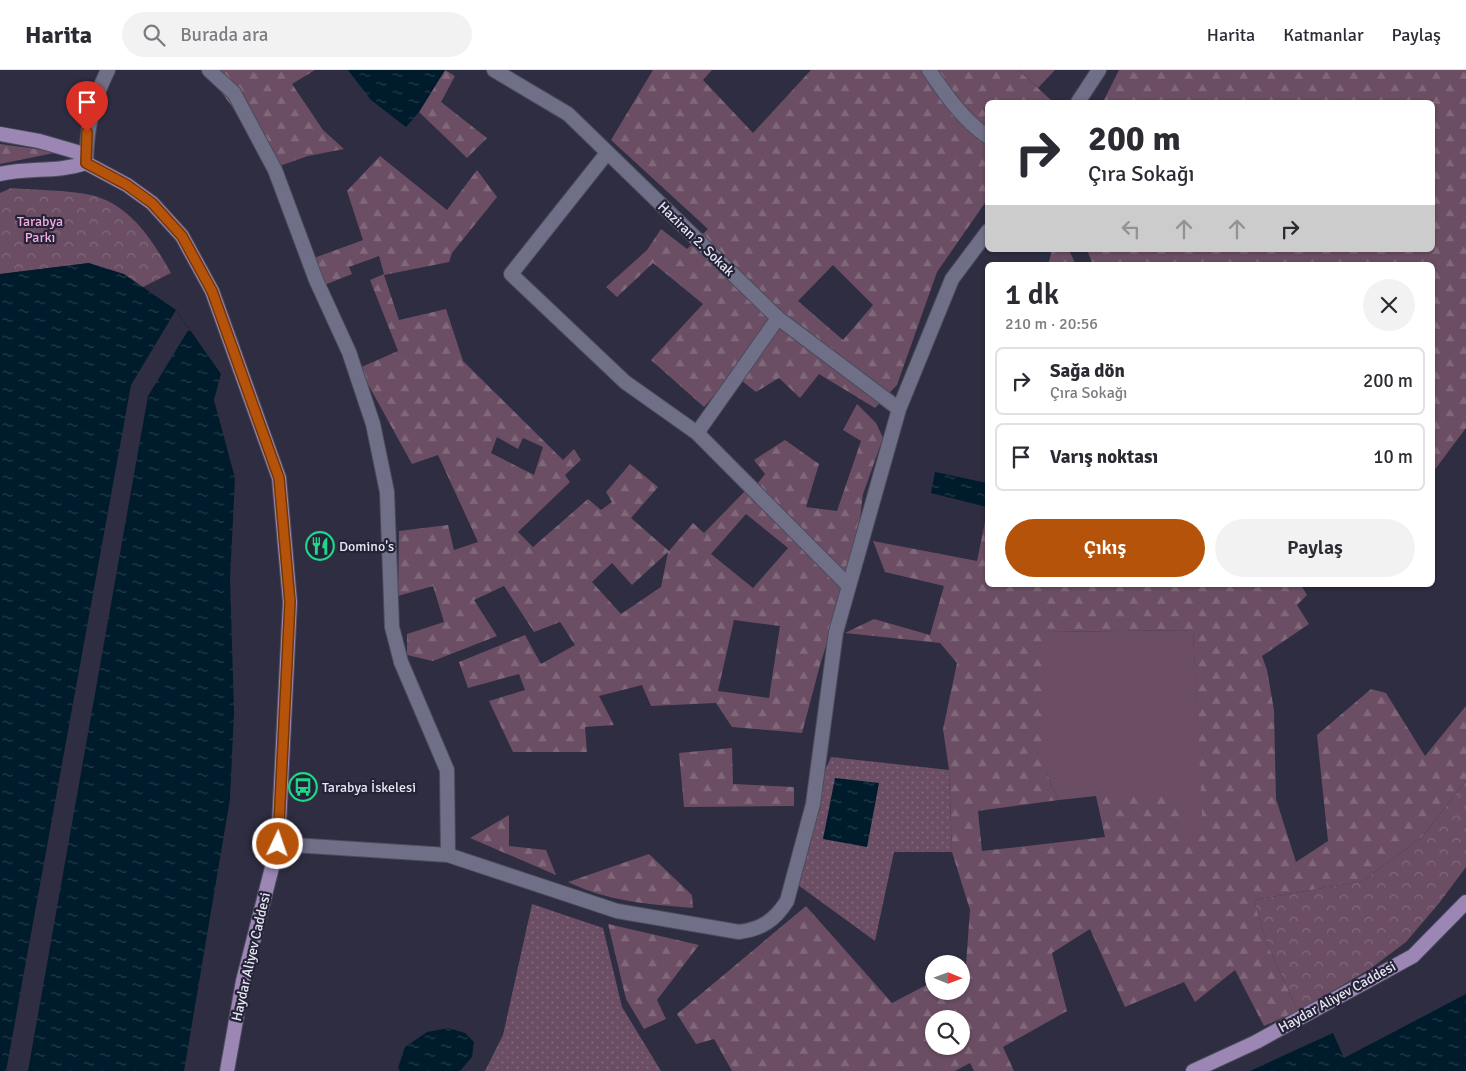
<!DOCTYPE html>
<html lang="tr">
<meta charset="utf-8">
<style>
body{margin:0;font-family:Signika,sans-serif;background:#f2f2f3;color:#2b2b33;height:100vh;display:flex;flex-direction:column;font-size:19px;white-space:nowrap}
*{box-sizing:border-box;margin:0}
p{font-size:16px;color:#7c7c81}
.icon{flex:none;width:28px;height:28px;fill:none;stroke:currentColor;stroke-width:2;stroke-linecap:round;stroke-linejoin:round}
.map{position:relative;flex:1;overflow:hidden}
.sheet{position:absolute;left:985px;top:192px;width:450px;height:325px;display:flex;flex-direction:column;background:#fff;border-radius:8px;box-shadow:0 1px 4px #0004}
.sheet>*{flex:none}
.hud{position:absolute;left:985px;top:30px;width:450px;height:152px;border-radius:8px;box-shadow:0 1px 4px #0004;background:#fff;color:#2b2b33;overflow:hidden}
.needle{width:32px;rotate:91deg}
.tools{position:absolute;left:925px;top:885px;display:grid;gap:10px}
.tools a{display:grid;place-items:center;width:45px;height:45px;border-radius:50%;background:#fff;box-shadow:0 1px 4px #0004;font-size:25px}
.pin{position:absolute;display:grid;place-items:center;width:42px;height:42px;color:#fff;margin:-51px -21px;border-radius:50% 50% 50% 0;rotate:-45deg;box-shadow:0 0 5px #0007}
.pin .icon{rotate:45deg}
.me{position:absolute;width:55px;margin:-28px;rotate:3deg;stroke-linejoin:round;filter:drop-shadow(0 0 4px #0008)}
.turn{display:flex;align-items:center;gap:18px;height:105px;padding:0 20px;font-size:22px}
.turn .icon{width:65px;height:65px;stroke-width:2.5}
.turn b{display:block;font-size:35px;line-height:42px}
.lanes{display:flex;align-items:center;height:48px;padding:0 20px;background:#0003;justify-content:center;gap:25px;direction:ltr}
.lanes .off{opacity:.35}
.round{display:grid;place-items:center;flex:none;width:52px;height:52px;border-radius:26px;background:#f2f2f3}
.summary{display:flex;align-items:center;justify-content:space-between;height:85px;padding:0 20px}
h1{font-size:30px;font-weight:600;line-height:38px}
.cta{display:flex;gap:10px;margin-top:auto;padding:10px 20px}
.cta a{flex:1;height:58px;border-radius:30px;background:#b45309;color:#fff;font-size:20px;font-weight:600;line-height:58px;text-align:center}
.cta a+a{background:#f2f2f3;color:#2b2b33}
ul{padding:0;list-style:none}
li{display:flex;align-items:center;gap:15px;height:68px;margin:0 10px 8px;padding:0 10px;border:2px solid #e1e1e2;border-radius:8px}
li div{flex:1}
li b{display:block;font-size:19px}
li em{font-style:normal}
header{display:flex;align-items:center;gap:30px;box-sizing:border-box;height:70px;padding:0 25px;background:#fff;border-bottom:1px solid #e1e1e2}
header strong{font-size:24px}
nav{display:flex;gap:28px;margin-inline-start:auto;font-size:18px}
.search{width:350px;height:45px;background:#f2f2f3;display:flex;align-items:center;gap:12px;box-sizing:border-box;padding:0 18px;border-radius:28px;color:#7c7c81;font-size:19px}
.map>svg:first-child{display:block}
.grass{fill:#6b4e63}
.forest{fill:url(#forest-firs);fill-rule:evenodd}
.park{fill:url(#park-crowns)}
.garden{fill:url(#garden-dots)}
.water{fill:url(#water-ripples)}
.pier{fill:#2e2d42}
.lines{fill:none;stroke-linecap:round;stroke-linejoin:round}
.minor-casing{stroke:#4c4c5d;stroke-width:16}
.primary-casing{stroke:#4c4c5d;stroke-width:16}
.minor{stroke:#706f88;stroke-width:14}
.primary{stroke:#9c86b4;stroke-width:14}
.route-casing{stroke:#753606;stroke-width:12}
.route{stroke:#b45309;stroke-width:9}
.labels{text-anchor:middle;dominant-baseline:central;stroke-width:4.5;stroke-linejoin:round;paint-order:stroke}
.park-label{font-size:14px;fill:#f8ace2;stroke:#242337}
.street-label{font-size:14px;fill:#e7e7f4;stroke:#242337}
.poi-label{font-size:14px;fill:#e7e7f4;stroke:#242337;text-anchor:start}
</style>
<header>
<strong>Harita</strong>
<div class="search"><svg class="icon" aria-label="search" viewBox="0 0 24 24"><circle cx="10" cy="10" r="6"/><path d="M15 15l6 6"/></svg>Burada ara</div>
<nav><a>Harita</a><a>Katmanlar</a><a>Paylaş</a></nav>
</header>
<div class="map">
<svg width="1466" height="1001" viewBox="0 0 1466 1001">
<defs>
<pattern id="forest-firs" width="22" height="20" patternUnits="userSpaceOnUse" patternTransform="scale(1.25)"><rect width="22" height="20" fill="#6b4e63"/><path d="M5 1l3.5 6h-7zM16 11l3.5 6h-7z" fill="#80687a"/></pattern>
<pattern id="park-crowns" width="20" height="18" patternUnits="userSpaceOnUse" patternTransform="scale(1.25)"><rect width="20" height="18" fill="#6b4e63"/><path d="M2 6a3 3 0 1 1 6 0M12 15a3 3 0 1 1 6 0" fill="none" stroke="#80687a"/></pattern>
<pattern id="garden-dots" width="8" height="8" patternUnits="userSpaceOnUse" patternTransform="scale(1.25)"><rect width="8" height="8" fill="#6b4e63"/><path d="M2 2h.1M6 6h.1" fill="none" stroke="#80687a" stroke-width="1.8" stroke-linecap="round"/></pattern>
<pattern id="water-ripples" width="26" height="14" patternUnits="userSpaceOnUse" patternTransform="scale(1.25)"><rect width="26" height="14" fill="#001b2b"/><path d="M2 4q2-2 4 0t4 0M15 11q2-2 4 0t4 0" fill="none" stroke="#253c4a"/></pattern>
</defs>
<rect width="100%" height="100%" fill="#2e2d42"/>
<!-- grass -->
<path class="grass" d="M1018 0H1055L1038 18Z
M1193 560 1204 765 1179 768V726H1096L1059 730 1052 717 1047 702V562Z"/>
<!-- forest -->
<path class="forest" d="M205 0H315L292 14 323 60 344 79 308 86 268 100 233 38Z
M445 0 455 6 441 32 487 68 467 88 419 42Z
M653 0H712L703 10 753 63 811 0H1018L1053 32H988L987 130 937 202 897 315 875 338 819 304 800 328 779 308 756 322 733 304 704 337 651 290 703 234 653 193 617 227 606 217 647 180 661 159 687 179 708 159 611 70ZM833 195 873 235 843 270 798 231Z
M1119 0H1466V358L1433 402 1432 195H1093L1087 180H1432V32H1103Z
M0 74 59 82 0 94Z
M380 86 447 140 477 100 497 127 452 183 449 192 384 205 399 250 446 239 463 291 563 390 574 379 581 390 565 405 570 412 518 462 533 477 588 429 601 440 612 432 606 422 630 394 658 417 631 448 669 481 693 453 704 463 745 421 750 423 765 404 754 390 785 370 819 394 806 437 837 441 861 371 843 360 857 334 876 353 883 368 863 424 856 482 820 595 802 663 732 657 716 633 651 636 642 615 599 626 614 655 585 657 587 682H513L489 631 525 620 519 604 468 618 459 592 525 565 541 594 575 575 560 552 534 562 504 516 474 530 497 566 433 591 407 585V564L444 552 433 516 398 526 399 461 448 455 454 480 478 472 438 385 412 394 359 298 398 281 370 210 384 204 379 186 349 197 352 204 322 216 314 188 363 170 347 121ZM497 367 518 379 523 368 543 377 534 405 491 383ZM746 444 788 478 753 518 711 484ZM668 482 661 517 621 544 592 512 612 493 632 515ZM734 550 780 556 769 628 718 621Z
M1052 180H1069L1076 195H1048Z
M987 442 988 515H1301L1307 525 1297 535 1309 554 1262 586 1267 600 1274 640 1276 729 1296 792 1328 771 1317 665 1371 619 1386 623 1425 686 1466 636V711L1422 767 1363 811 1254 830 1266 871 1298 941 1264 956 1235 900 1195 932 1184 912 1125 937 1090 859 1052 883 1067 941 1003 977 1014 1001H974L970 993 955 1001H732L714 969 696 974 677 944 806 836 892 933 934 911V921H961V896L966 894 970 840 952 782 949 700 943 659 957 593 940 573 845 563 874 549 930 565 944 516 885 502 873 471 977 491ZM1193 560 1203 765 1179 767V726H1096L1105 767 982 781 978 741 1059 730 1052 717 1047 702V562ZM934 949H961V976H934Z
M732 678 733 714 794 717V736L684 737 679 683Z
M509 745V776L546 780 556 805 470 768Z
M649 784 692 825 693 838C647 834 610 832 568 812Z
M608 854 699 875 657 930 666 949 644 959 626 929Z"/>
<!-- park -->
<path class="park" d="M11 118C37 120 65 120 91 125 130 134 153 171 171 203L143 217 89 193 0 204V123Z
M1466 711V797L1440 832 1406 872 1370 899 1298 941 1266 871 1254 830 1363 811 1422 767Z"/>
<!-- garden -->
<path class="garden" d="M831 687 949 700 952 782H894L875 871 798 815 824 703Z
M532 834 603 858 622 937 661 1001H485L503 965Z"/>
<!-- water -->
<path class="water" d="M348 0H445L419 42 406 57 371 30Z
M89 193 124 204 176 240 221 304 214 330 235 408 230 509 234 642 230 729 184 1001H0V204Z
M935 402 987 413V437L931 423Z
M835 708 879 713 867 777 823 769Z
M1466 924V1001H1250L1333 963 1344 988Z
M448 958 465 963 474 972 472 987 460 1001H400L398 998 405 977 427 962Z"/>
<!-- pier -->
<path class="pier" d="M176 240 189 259 148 326 28 1001H6L131 315Z"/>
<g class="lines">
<defs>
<path id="minor" d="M209 0 234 23 275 100 316 210 349 282 373 354 387 422 392 557 401 592 447 700 448 785
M494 0 568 44 778 248 899 339
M929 0C946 25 963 50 988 67
M1078 32 1099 0
M607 83 511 204 625 312 697 363 849 516
M86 93C87 57 92 32 108 0
M697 363 778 248
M278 774 448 785 617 841 739 862C762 859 775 850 787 831L813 734 836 562 899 339 952 209 988 161"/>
<path id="primary" d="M0 64 39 71 77 82 86 93 127 115 152 133 182 166 212 221 279 408 290 532 278 774 243 911 227 1001
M0 104C30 97 56 103 86 93
M1193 1001 1256 972 1413 886 1466 832"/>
</defs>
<!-- minor casing -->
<use href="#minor" class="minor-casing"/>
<!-- primary casing -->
<use href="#primary" class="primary-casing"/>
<!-- minor -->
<use href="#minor" class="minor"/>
<!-- primary -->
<use href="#primary" class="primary"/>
</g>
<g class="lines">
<defs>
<path id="route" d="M87 62 86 93 127 115 152 133 182 166 212 221 279 408 290 532 278 774"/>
</defs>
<!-- route casing -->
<use href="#route" class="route-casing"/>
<!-- route -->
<use href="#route" class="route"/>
</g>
<!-- icons -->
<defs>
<symbol id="restaurant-ring" viewBox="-11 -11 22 22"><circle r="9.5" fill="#242337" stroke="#1ed888" stroke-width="1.5"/><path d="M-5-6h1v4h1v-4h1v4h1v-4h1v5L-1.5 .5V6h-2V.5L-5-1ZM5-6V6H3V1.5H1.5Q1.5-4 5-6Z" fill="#1ed888"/></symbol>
<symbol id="bus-ring" viewBox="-11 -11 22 22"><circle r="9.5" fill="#242337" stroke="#1ed888" stroke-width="1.5"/><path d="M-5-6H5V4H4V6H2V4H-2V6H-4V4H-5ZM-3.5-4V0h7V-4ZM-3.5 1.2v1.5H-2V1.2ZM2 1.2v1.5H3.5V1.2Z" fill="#1ed888"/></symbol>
</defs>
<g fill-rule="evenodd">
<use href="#restaurant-ring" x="304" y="460" width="32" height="32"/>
<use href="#bus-ring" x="287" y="701" width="32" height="32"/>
</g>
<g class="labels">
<!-- park labels -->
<g class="park-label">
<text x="40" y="151">Tarabya<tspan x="40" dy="16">Parkı</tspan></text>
</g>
<!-- street labels -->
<g class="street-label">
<text transform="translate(696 169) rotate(44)">Haziran 2. Sokak</text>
<text transform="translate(251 887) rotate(-77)">Haydar Aliyev Caddesi</text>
<text transform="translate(1337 927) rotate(-29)">Haydar Aliyev Caddesi</text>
</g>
<!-- poi labels -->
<g class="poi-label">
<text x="339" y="476">Domino's</text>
<text x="322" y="717">Tarabya İskelesi</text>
</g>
</g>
</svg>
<div class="tools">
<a><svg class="needle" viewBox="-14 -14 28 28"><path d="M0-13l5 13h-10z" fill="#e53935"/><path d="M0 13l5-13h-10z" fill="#7c7c81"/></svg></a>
<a><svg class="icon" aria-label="search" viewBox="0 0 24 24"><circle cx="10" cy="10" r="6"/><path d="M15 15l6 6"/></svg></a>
</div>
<div class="pin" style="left:87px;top:62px;background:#d93025"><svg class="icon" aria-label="arrive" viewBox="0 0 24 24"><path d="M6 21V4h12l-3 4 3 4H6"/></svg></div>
<svg class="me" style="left:278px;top:774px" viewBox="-20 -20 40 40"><circle r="17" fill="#b45309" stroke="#fff" stroke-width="3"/><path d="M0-11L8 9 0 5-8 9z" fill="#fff"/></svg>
<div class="hud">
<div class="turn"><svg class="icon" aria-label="right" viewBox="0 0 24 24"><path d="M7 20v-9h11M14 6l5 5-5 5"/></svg><div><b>200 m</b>Çıra Sokağı</div></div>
<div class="lanes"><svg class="icon off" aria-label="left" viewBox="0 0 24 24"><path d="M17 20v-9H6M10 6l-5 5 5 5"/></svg><svg class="icon off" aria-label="ahead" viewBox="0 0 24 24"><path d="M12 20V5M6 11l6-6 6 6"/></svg><svg class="icon off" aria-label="ahead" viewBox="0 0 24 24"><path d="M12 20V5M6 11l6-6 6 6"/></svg><svg class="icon" aria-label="right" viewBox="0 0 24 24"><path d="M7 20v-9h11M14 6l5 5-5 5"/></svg></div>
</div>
<section class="sheet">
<div class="summary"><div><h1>1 dk</h1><p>210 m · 20:56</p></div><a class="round"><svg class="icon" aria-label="close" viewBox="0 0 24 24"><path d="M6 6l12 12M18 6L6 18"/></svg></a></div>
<ul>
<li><svg class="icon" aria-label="right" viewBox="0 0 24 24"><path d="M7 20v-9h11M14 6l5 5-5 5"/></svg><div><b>Sağa dön</b><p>Çıra Sokağı</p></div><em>200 m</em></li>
<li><svg class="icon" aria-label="arrive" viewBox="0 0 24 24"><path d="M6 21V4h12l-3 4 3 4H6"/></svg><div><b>Varış noktası</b></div><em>10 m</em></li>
</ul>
<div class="cta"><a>Çıkış</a><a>Paylaş</a></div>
</section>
</div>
